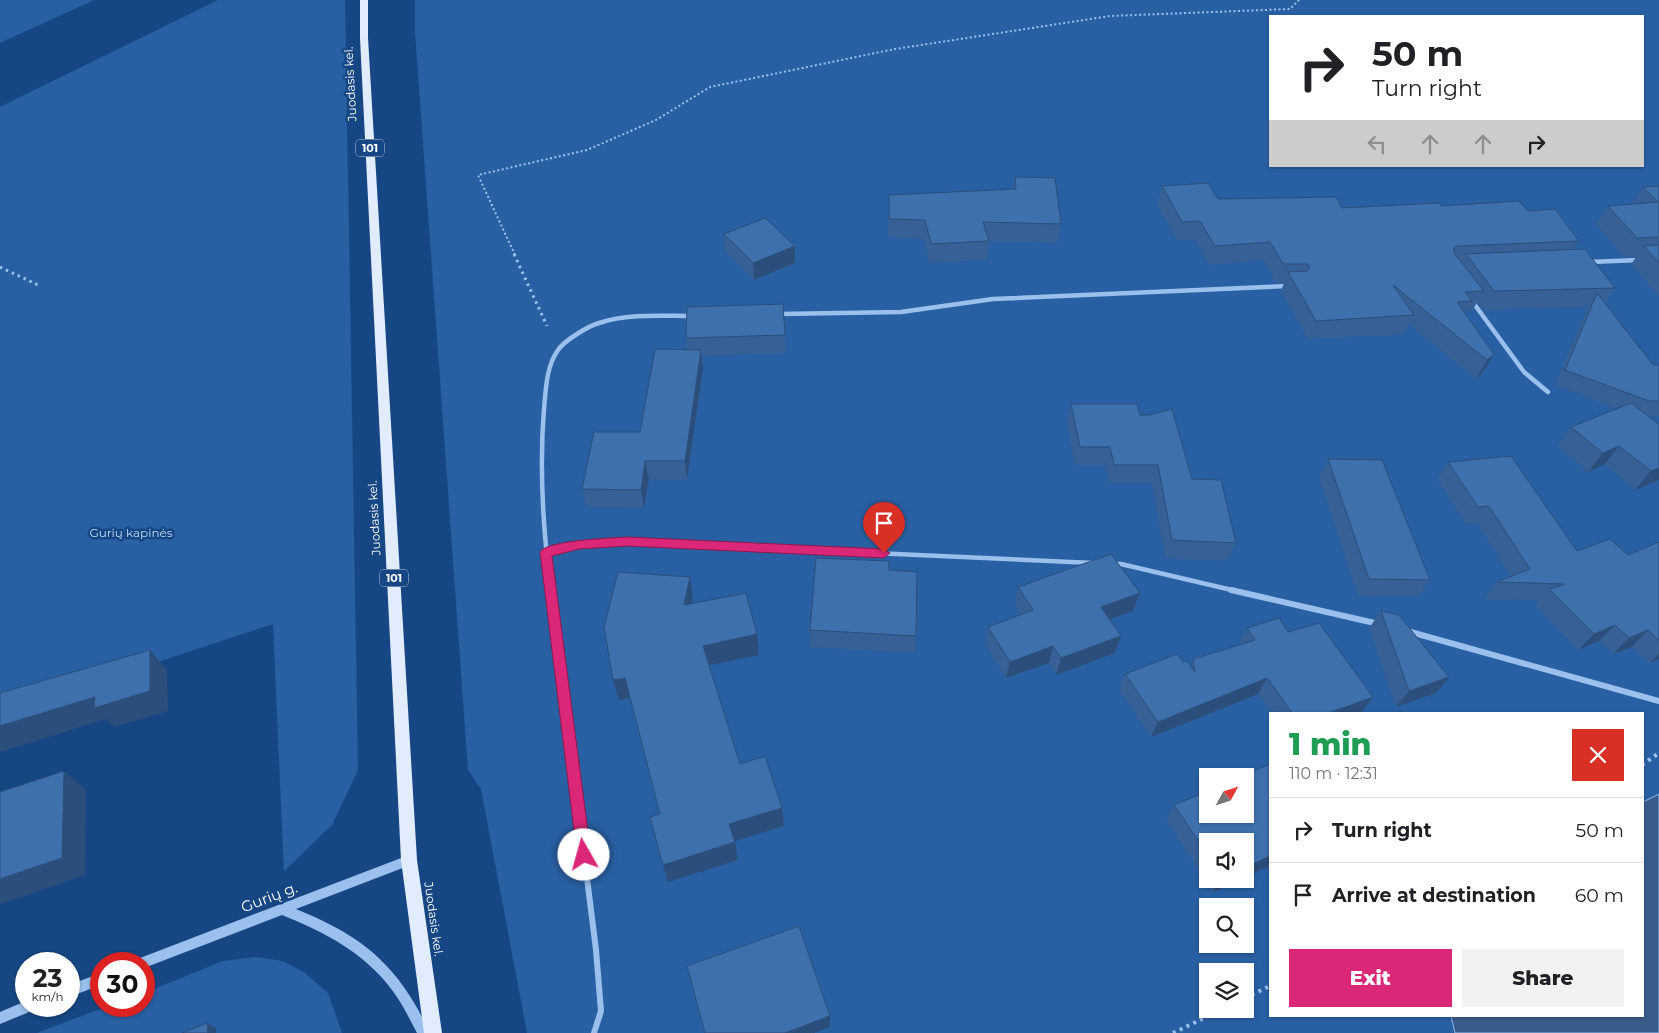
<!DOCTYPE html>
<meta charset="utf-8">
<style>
body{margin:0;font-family:Montserrat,sans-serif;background:#f2f2f2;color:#202124;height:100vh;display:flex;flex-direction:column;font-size:19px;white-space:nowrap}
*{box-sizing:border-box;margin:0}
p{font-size:16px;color:#757577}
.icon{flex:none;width:28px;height:28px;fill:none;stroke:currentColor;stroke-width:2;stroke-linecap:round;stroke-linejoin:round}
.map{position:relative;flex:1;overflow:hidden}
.details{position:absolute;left:1269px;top:712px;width:375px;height:305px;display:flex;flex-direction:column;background:#fff;border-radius:0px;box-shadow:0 1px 4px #0004}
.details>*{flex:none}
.banner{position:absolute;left:1269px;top:15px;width:375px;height:152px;border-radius:0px;box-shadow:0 1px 4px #0004;background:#fff;color:#202124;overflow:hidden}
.needle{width:32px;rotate:50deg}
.controls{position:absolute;left:1199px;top:768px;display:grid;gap:10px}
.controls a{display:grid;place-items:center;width:55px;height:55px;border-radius:0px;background:#fff;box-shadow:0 1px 4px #0004;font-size:25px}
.speed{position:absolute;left:15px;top:952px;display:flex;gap:10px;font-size:25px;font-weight:700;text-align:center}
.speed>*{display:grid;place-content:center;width:65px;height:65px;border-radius:50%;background:#fff;box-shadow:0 1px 4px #0004;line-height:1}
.speed small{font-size:12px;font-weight:400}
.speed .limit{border:8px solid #d22;background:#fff;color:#111}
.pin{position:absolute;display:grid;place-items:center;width:42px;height:42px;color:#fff;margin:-51px -21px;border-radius:50% 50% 50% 0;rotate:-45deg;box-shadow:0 0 5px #0007}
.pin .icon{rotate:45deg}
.me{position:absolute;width:55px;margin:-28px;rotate:353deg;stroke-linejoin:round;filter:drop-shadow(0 0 4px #0008)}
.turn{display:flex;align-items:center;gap:18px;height:105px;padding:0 20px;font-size:22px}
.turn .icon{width:65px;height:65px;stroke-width:2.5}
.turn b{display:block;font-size:35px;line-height:42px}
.lanes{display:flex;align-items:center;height:48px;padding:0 20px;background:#0003;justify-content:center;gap:25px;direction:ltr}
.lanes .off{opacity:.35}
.round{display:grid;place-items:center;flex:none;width:52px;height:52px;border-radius:0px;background:#f2f2f2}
.summary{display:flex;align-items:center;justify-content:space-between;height:85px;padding:0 20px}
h1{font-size:30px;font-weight:800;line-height:38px;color:#1e9e55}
.cta{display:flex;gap:10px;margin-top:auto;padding:10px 20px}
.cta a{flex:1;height:58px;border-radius:0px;background:#db2777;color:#fff;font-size:20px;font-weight:800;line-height:58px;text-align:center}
.cta a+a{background:#f2f2f2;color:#202124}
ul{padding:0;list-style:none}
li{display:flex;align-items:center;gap:15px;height:65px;padding:0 20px;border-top:1px solid #e0e0e0}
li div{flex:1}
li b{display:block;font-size:19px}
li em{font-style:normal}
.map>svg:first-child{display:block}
.green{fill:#2960a4;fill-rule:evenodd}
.water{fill:#395d8b;stroke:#8dbbf0}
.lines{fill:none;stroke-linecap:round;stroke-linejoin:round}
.path-far2{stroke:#9bc0ed;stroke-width:2;stroke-dasharray:2 2.5;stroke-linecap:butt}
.path-far1{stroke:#9bc0ed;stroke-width:3;stroke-dasharray:2.5 4;stroke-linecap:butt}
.path{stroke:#9bc0ed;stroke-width:4;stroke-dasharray:3 4.5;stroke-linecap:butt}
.minor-far1{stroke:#9bc0ed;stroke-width:4.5}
.minor{stroke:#9bc0ed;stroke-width:6}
.tertiary{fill:#9bc0ed;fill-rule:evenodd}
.primary{fill:#e1edff;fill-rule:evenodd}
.wall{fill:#366096}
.shaded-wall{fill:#2c4e7a}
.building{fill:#3f70ae;stroke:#2c4e7a}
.route{fill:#db2777;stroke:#8e194d}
.labels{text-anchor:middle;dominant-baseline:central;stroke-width:5;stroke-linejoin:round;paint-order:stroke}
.shield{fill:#164784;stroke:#b9c8da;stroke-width:1}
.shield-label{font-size:11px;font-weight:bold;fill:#fff}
.street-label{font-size:12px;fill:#fff;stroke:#164784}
.park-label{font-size:12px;fill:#c0dafa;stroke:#164784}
.near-street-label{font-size:15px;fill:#fff;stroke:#164784}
</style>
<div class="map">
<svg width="1659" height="1033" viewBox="0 0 1659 1033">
<rect width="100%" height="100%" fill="#164784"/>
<!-- green -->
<path class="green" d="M0 0H94L0 43Z
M218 0H345L358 770 332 825 284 871 273 624 0 714V107Z
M415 0H1659V794L1643 802 1642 714H1270V1016H1451L1455 1033H527L481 789 468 770 415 31ZM1270 16H1642V166H1270ZM1208 776H1245V814H1208ZM1208 841H1245V879H1208ZM1208 906H1245V944H1208ZM1208 971H1245V1009H1208Z
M256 957 282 961 304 972 328 993 342 1033H37L108 1006H144V993L223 961Z"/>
<!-- water -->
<path class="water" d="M1659 794V1033H1455L1451 1016H1642L1643 802Z"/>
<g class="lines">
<!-- path-far2 -->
<path class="path-far2" d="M515 255 478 175 587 150 656 120 710 87 895 49 1110 16 1290 9 1299 0"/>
<!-- path-far1 -->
<path class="path-far1" d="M514 254 547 326
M0 267 38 285"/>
<!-- path -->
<path class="path" d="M1642 765 1659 753
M1245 998 1270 986
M1173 1033 1223 1009"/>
<!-- minor-far1 -->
<path class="minor-far1" d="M1589 262 1640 260
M1472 301 1524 372 1548 392
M779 314 901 312 993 299 1289 286
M546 552 579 545 628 542 1093 563
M1112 564H1121L1236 591
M551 591C543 530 539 469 544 409 546 389 546 367 558 350 564 341 588 326 599 323 628 313 662 316 693 316"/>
<!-- minor -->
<path class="minor" d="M551 590 596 950 601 1011 594 1033
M1231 590 1379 624
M1407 631 1659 701"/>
<!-- tertiary -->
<path class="tertiary" d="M409 855 413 856 415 860 413 864 296 909C350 931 386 954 416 1006 421 1015 426 1024 430 1033H417C409 1018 402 1003 392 990 364 952 324 932 282 915L144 968V964H134L136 960 140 958Z
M101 973V985L69 997V985Z
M26 1001V1006H36L34 1010 0 1024V1012Z"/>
<!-- primary -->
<path class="primary" d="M360 0H368V38L417 860 442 1033H424L401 860 360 38Z"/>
</g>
<!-- wall -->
<path class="wall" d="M1015 177 1061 224 1058 243 989 241 987 260 929 263 924 239 888 237 889 195 1013 189Z
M1162 186 1218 199 1342 208 1441 206 1528 211 1579 241 1574 249 1615 288 1605 303 1653 365H1659V416H1648L1659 424V480L1635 490 1605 464 1588 472 1557 446 1571 427 1618 409 1555 385 1588 307 1483 310 1477 302 1473 310H1467L1465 314 1494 354 1483 372 1476 379 1409 324 1404 334 1308 339 1281 291 1284 283H1276L1264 260 1209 265 1195 240H1177L1157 205Z
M1659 186V296L1631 264 1637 256 1624 257 1596 224 1608 206 1632 204 1643 187Z
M724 234 795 263 754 280 725 251Z
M783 304 786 353 702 356 703 368 687 479H649L644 508 587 507 582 489 640 432 687 349 686 338Z
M1071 404 1140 415 1192 479 1236 543 1227 561 1165 558 1152 483H1109L1105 465H1075L1067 422Z
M1328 459 1430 580 1418 597 1358 596 1319 477Z
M1448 462 1577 551 1628 555 1659 542V659L1649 663 1632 647 1613 654 1599 641 1578 650 1535 605 1539 600 1484 599 1497 582 1511 577 1477 523 1466 524 1437 479Z
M889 570 916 636 915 653 810 647V630Z
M1018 587 1140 593 1133 611 1110 620 1121 636 1115 653 1056 675 1049 663 1006 678 985 644 988 627 1021 615 1015 605Z
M1381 611 1436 693 1396 707 1369 628Z
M1247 628 1288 632 1373 697 1362 712 1357 714H1273L1258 694 1151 737 1119 689 1125 674 1183 662 1190 665 1193 659 1240 645 1239 643Z
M1270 764V866L1245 877V841H1208V879H1242L1213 892 1166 820 1174 805Z"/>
<!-- shaded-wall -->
<path class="shaded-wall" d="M795 246V263L754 280 753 263Z
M701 350 703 368 687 479 685 461Z
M1494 354 1483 372 1476 379 1487 360Z
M1619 446 1605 464 1588 472 1603 453Z
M645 461 649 479 644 508 641 490Z
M1659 468V480L1635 490 1651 471Z
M690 577 693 598 688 626 684 605Z
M1140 593 1133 611 1095 625 1101 607Z
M1615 625 1599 641 1578 650 1594 634Z
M1648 630 1632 647 1613 654 1629 638Z
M757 634 759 655 706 666 703 646Z
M1121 636 1115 653 1056 675 1061 658Z
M1053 646 1049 663 1006 678 1010 662Z
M150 650 167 670 168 711 114 727 106 719 0 752V726L95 697Z
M1659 654V659L1649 663Z
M1449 677 1436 693 1396 707 1409 691Z
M625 678 630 698 619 700 613 680Z
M1267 678 1258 694 1151 737 1158 722Z
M1373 697 1362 712 1357 714H1326Z
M64 771 86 790 85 875 0 904V879Z
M782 808 784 826 732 842 729 824Z
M735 842 738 860 668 882 663 865Z
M1270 856V866L1245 877V868Z
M1222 879H1242L1213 892Z
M830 1016V1027L814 1033H785Z
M207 1023 216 1028V1033H208Z"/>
<!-- building -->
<path class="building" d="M1015 177 1055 178 1061 224 983 222 989 241 931 244 925 220 889 219V195L1016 189Z
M1208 183 1218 199 1336 197 1342 208 1440 203 1441 206 1519 201 1528 211 1555 209 1579 241 1458 246 1454 248V253L1484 291 1465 292 1472 301 1457 302 1494 354 1487 360 1393 285 1414 315 1316 321 1288 272 1307 271 1310 268 1308 264H1283L1270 242 1215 246 1200 221 1182 222 1162 186Z
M1659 186V237L1637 238 1608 206 1658 202 1643 187Z
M765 218 795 246 753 263 724 234Z
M1659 245V263L1644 246Z
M1585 249 1615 288 1494 291 1466 254Z
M1597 293 1653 365H1659V401H1649L1565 370Z
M783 304 785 335 686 338 687 307Z
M655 349 701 350 685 461H645L641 490 582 489 594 432H640Z
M1631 403 1659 424V468L1651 471 1619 446 1603 453 1571 427Z
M1071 404H1137L1140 415H1149L1172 409 1192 479 1221 480 1236 543 1172 540 1158 465H1114L1110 447H1080Z
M1511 456 1577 551 1610 539 1628 555 1659 542V641L1648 630 1629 638 1615 625 1594 634 1549 589 1565 584 1497 582 1530 569 1489 506 1478 507 1448 462Z
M1328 459 1382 460 1430 580 1369 579Z
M1111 554 1140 593 1101 607 1121 636 1061 658 1053 646 1010 662 988 627 1033 610 1018 587Z
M816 558 889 561V570L917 572 916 636 810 630Z
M618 572 690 577 684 605 746 593 757 634 703 646 740 764 765 756 782 808 729 824 735 842 663 865 650 817 660 814 625 678 613 680 604 627Z
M1381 611 1399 615 1449 677 1409 691Z
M1279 618 1288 632 1319 623 1373 697 1326 714H1293L1267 678 1158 722 1125 674 1177 654 1183 662 1187 661 1195 672 1193 659 1255 640 1247 628Z
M150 650V691L94 708 95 697 0 726V693Z
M1270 764V856L1245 868V841H1208V855L1174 805 1208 791V814H1245V776H1242Z
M64 771 62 858 0 879V792Z
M799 926 830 1016 785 1033H705L687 966Z
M207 1023 208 1033H182Z"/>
<!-- route -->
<path class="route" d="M628 537 884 549 890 553 884 558 628 546 579 549 552 556 591 855 589 860 584 862 579 860 577 855 540 552C547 540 613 538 628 537Z"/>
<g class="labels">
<!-- shield labels -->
<g class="shield">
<rect x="356" y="139.5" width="28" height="17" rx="4"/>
<rect x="380" y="569.5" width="28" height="17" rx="4"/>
</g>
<g class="shield-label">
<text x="370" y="148">101</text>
<text x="394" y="578">101</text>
</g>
<!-- street labels -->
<g class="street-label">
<text transform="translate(350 84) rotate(-93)">Juodasis kel.</text>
<text transform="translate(374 518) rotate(-93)">Juodasis kel.</text>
<text transform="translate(434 919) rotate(82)">Juodasis kel.</text>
</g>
<!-- park labels -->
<g class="park-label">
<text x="131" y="532">Gurių kapinės</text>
</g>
<!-- near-street labels -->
<g class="near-street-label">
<text transform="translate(269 897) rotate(-21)">Gurių g.</text>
</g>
</g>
</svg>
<div class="controls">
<a><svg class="needle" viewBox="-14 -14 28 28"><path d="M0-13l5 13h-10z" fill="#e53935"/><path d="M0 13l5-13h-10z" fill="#757577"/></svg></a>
<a><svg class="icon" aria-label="sound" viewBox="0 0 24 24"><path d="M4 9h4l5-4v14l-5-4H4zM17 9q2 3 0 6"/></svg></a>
<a><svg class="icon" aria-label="search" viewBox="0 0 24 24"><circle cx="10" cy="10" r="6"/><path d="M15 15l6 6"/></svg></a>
<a><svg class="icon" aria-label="layers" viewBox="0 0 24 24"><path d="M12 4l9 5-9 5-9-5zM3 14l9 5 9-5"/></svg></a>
</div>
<div class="speed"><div>23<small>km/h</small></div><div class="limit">30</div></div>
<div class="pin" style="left:884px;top:553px;background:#d93025"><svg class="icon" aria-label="arrive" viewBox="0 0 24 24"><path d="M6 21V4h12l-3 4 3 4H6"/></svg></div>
<svg class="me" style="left:584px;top:855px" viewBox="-20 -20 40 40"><circle r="19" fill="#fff"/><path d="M0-13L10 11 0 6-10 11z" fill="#db2777"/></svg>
<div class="banner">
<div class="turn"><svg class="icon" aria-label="right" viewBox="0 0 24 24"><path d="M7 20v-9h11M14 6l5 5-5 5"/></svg><div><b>50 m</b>Turn right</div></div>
<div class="lanes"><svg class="icon off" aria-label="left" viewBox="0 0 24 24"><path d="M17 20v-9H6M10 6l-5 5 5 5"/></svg><svg class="icon off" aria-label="ahead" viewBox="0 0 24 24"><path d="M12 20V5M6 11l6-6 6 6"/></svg><svg class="icon off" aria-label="ahead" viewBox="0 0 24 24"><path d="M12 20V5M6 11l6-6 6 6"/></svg><svg class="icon" aria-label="right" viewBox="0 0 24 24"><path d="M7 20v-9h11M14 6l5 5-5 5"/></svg></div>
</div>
<section class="details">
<div class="summary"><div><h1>1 min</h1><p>110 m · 12:31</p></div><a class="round" style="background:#d93025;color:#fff"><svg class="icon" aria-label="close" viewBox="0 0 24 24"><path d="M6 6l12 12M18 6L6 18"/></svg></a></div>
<ul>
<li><svg class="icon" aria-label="right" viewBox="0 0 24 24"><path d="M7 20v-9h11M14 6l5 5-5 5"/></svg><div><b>Turn right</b></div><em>50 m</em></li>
<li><svg class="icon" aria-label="arrive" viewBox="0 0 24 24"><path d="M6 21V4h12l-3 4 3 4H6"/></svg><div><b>Arrive at destination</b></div><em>60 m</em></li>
</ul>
<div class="cta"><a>Exit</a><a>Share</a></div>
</section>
</div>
